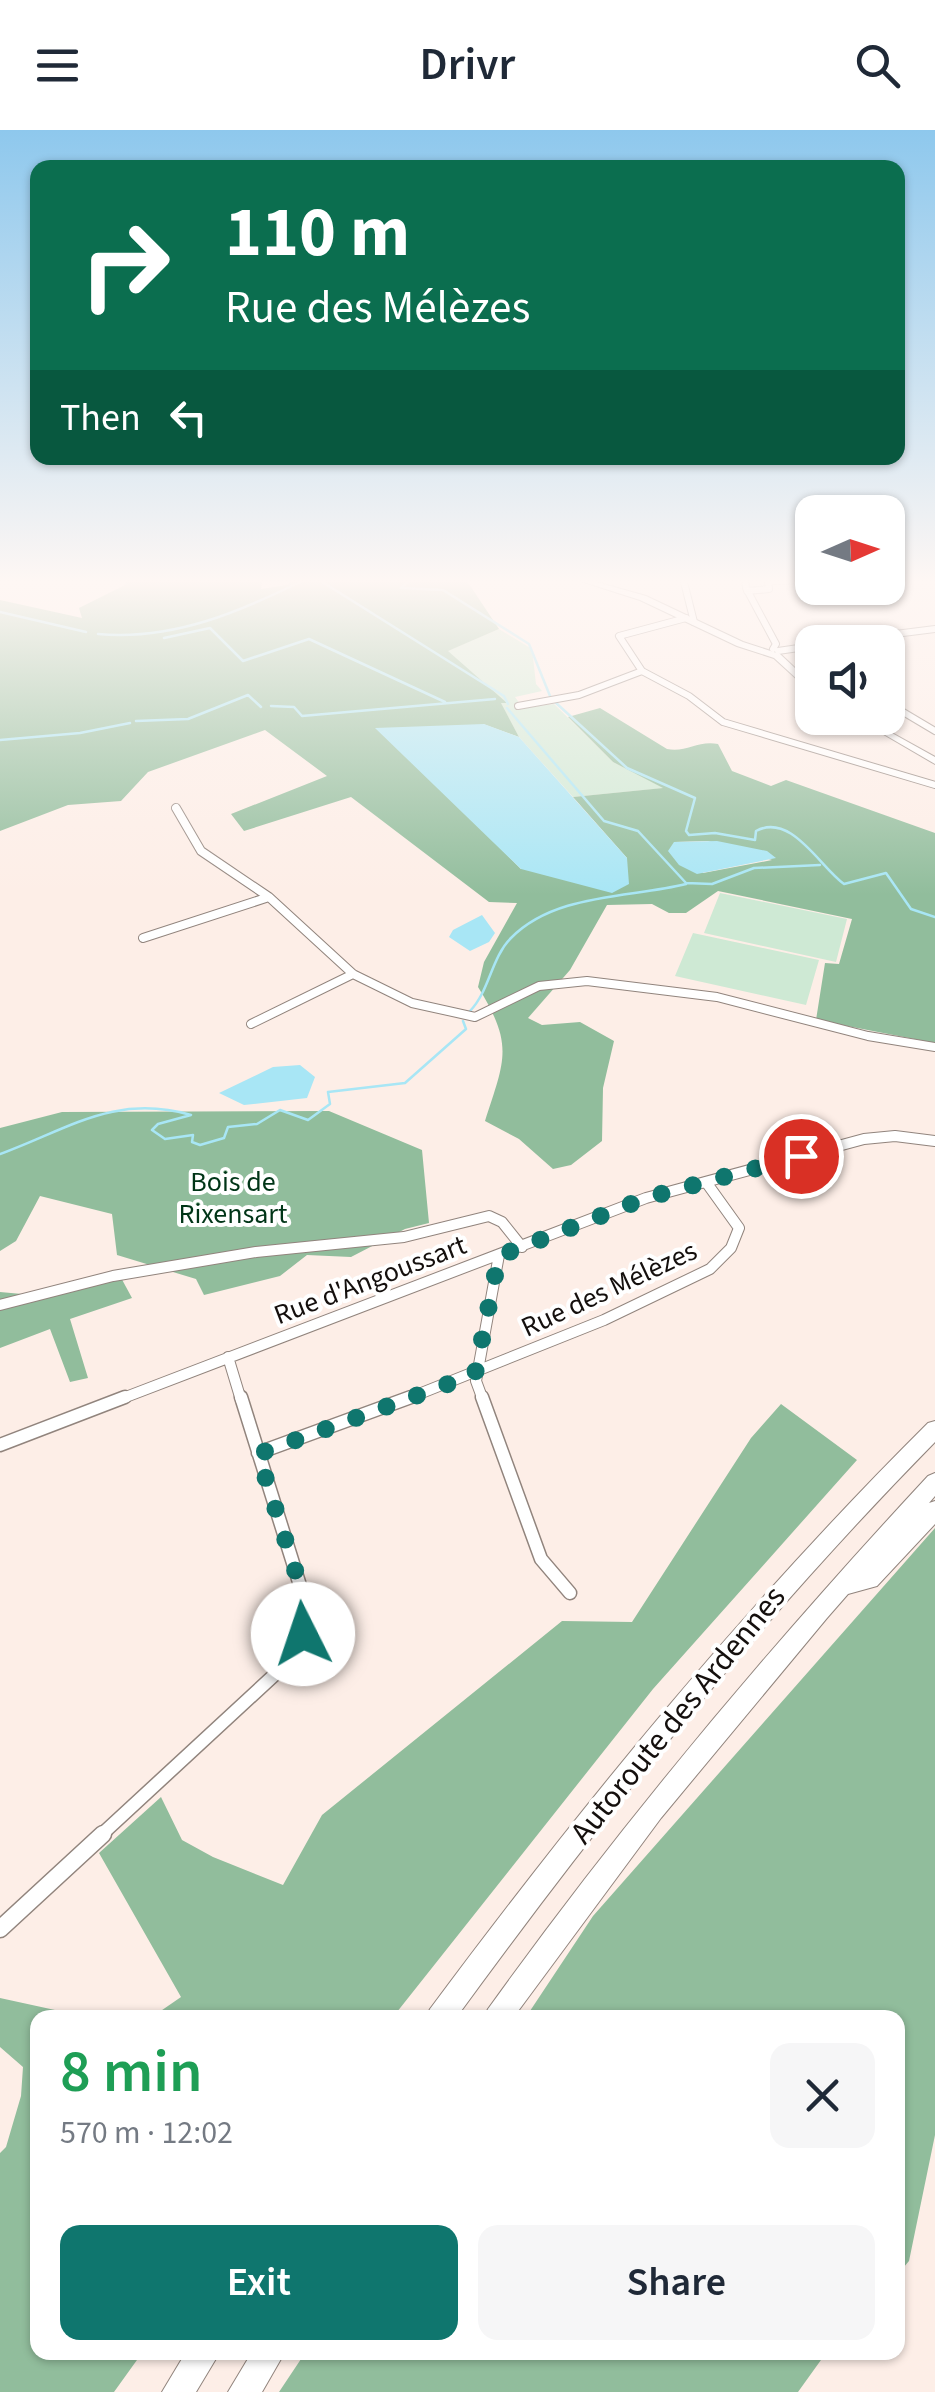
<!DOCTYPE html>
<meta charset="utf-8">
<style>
body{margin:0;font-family:"Source Sans 3",sans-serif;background:#f6f6f7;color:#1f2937;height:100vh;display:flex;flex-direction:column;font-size:38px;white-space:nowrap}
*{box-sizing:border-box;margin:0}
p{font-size:32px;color:#747a83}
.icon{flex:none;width:55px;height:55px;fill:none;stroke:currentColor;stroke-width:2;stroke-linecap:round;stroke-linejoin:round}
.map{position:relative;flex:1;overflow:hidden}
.side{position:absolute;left:30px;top:1880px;width:875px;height:350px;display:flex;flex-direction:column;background:#fff;border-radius:20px;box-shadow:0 2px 8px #0004}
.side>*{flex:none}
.banner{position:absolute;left:30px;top:30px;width:875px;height:305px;border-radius:20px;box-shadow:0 2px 8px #0004;background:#0b6e4f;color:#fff;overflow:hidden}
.needle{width:65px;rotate:87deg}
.controls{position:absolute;left:795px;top:365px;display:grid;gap:20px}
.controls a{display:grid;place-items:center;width:110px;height:110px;border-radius:20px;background:#fff;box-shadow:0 2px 8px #0004;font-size:50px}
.pin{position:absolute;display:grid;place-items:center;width:85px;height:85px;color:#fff;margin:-42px;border:5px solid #fff;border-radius:50%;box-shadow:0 2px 10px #0007}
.me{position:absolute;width:110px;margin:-55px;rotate:356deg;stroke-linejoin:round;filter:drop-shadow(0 0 8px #0008)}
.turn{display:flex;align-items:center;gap:35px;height:210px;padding:0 30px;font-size:45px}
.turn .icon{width:130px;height:130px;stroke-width:2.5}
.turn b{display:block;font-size:70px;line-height:85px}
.then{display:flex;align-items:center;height:95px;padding:0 30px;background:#0003;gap:20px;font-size:38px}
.round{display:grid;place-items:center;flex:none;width:105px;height:105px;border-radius:20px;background:#f6f6f7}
.head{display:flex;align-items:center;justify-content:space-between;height:170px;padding:0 30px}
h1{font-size:60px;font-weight:600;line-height:75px;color:#1e9e55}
.action{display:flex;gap:20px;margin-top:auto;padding:20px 30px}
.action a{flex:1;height:115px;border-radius:20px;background:#0f766e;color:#fff;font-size:40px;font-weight:600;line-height:115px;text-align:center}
.action a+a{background:#f6f6f7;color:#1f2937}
header{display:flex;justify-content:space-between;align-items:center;height:130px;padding:0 30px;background:#fff;font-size:45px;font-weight:600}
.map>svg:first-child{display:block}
.green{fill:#cee9d4}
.forest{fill:#91bd9c;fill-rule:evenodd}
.water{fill:#a8e6f5}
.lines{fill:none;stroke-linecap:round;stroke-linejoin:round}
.stream{stroke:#a8e6f5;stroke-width:2.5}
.street-far4-casing{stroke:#91847d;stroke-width:8}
.street-far3-casing{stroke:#91847d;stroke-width:10}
.street-far2-casing{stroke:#91847d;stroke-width:12}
.street-far1-casing{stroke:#91847d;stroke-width:15}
.street-casing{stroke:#91847d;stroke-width:19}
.secondary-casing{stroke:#91847d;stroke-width:2}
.highway-casing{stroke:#91847d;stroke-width:2}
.street-far4{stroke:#fff;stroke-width:6}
.street-far3{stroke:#fff;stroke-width:8}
.street-far2{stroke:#fff;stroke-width:10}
.street-far1{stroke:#fff;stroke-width:12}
.street{stroke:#fff;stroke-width:16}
.secondary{fill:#fff;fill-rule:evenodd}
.highway{fill:#fff;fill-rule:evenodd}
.route{stroke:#0f766e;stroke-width:18;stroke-dasharray:0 32.4}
.labels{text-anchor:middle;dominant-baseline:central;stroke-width:8;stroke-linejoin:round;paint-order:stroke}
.park-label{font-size:28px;fill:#003517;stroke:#fff}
.street-label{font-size:28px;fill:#140f0d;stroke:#fff}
.near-street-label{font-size:32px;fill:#140f0d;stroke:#fff}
</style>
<header><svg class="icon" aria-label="menu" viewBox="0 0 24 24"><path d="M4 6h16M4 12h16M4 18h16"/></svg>Drivr<svg class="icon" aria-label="search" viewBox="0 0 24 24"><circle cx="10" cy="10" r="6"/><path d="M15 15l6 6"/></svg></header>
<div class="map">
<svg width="935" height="2262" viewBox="0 0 935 2262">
<rect width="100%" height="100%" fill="#fdeee7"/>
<!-- green -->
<path class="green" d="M499 499 532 519 536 554 542 561 515 567 523 578 554 574 613 632 664 658 573 667 519 607 500 572 447 521Z
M720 763 847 789 836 832 704 803Z
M693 803 819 830 806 875 675 846Z"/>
<!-- forest -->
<path class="forest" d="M127 448H263L261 459 287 455 293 448H465L499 499 448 521 507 573H501L519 607 483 594 480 698 521 739 627 728 573 667 663 658 613 632 568 587 600 578 667 619C686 623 698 610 718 614L732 641 771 656 786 650 935 703V913L816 890 825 833 839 834 852 789 718 761 686 783H669L652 774 607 775 570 840 528 888 542 895 580 892 614 911 603 958 602 1011 571 1035 553 1039 519 1009 485 991C505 929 514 915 478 857L484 832 517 773 489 772 351 667 244 701 231 684 327 646 265 600 148 642 121 671 68 675 0 701V470L82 488 79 478 125 455ZM708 711 772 730 703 743 674 712Z
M329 981 422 1020 429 1093 405 1099 351 1127 307 1125 280 1146 204 1165 196 1149 117 1125 112 1084 40 1066 16 1111 0 1121V998L62 982Z
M119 1144 132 1168 70 1189 88 1248 70 1252 50 1199 0 1218V1162L33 1165Z
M781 1274 857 1330 653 1559 393 1887H152L181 1867 99 1723 161 1667 182 1710 213 1727 283 1755 322 1685 562 1491 632 1492 751 1308Z
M935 1398V2005L909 2131 898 2144V1888L526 1887 593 1786Z
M0 1868 87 1887 38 1888V2222L142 2223 114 2262H0V2023L6 2017 21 1966 23 1937 0 1917Z
M305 2223V2222L826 2223 798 2262H279Z"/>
<!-- water -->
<path class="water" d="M484 594 519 607 627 728 629 754 612 763 521 739 375 598Z
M717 711 767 721 776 728 697 744 679 735 668 721 674 712Z
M482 785 495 803 489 812 470 821 449 807 453 800Z
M300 935 315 947 307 968 244 975 219 963 273 937Z"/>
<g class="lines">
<!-- stream -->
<path class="stream" d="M316 448 504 566 508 574
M412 448 401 458 443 460 529 514 550 566
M0 482 86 502
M98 504C173 511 242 481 308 448
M164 508 210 498 243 531 309 509 445 572
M555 572 627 638 695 668 686 701 689 705 715 703 755 710 756 701C791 682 820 737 844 754L886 743 911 779 935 787
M271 576 294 577 302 586 495 569
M507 578 604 691 638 701 686 753 712 754 754 738 820 735
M136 591 188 589 248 565 261 577
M0 610 80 603 130 593
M470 881C490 860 491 828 511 808 555 763 630 768 686 754
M0 1024C67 1000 114 963 191 985L158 994 152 1000 165 1009 193 1005 192 1012 200 1015 224 1008 228 997 257 994 280 980 308 990 330 974 328 962 405 953 466 899 463 891"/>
<defs>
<path id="street-far4" d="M683 448 694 492
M745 448 746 458 776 514 773 519
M768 451 812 450
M819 458 833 466 892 457 888 454
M747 461 769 459 768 451
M832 512 935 499
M778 521 812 516
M642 541 689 566 723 592 935 655
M642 541 619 506 686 488
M888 573 935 601
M518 576 579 565 642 541"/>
<path id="street-far3" d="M176 678 201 721 269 767 353 844 412 873 475 887 539 856 587 851 717 867 868 906 935 917
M143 808 269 767
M251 894 353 844"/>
<path id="street-far2" d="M0 1175 113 1146 256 1122 404 1107 489 1086 502 1092 522 1117
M228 1227 241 1270
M118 1270 646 1068 864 1009 895 1006 935 1011
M404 1270 604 1190 710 1139 731 1118 739 1098 706 1052
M483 1270 476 1251 499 1125"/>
<path id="street-far1" d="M482 1267 541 1429 570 1463
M0 1315 125 1267
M258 1323 411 1267
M100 1706 284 1536 303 1504V1465L241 1267"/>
<path id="street" d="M0 1799 103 1704"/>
<path id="secondary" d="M571 448H582L646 466 743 512 780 524 812 554V560H809L774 528 737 516 640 470Z
M856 588H865L935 627V634Z"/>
<path id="highway" d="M935 1291V1312C759 1491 604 1685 456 1888H426L430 1879C584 1672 745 1475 928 1293Z
M935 1343V1366L929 1373 935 1371V1394L877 1456 848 1464 827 1488 661 1688 513 1888H484L488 1879C623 1691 771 1515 928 1346Z
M186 2222H220L196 2262H162Z
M252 2222H285L262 2262H228Z"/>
</defs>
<!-- street-far4 casing -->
<use href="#street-far4" class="street-far4-casing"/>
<!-- street-far3 casing -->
<use href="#street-far3" class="street-far3-casing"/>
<!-- street-far2 casing -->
<use href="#street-far2" class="street-far2-casing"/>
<!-- street-far1 casing -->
<use href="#street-far1" class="street-far1-casing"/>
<!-- street casing -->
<use href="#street" class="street-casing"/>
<!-- secondary casing -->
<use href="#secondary" class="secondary-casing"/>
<!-- highway casing -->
<use href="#highway" class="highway-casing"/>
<!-- street-far4 -->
<use href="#street-far4" class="street-far4"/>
<!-- street-far3 -->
<use href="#street-far3" class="street-far3"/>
<!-- street-far2 -->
<use href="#street-far2" class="street-far2"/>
<!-- street-far1 -->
<use href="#street-far1" class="street-far1"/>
<!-- street -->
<use href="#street" class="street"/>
<!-- secondary -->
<use href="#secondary" class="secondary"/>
<!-- highway -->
<use href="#highway" class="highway"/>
</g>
<!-- sky -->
<linearGradient id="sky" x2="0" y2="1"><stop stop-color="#8ec8ed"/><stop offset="0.59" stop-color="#fef7f4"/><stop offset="1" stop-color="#fef7f4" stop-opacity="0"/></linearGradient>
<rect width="935" height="765" fill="url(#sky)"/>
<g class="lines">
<!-- route -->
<path class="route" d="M303 1504V1465L258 1324 475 1244 499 1126 646 1068 801 1026"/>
</g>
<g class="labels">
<!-- park labels -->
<g class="park-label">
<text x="233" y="1052">Bois de<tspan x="233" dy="32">Rixensart</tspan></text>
</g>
<!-- street labels -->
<g class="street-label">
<text transform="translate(370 1150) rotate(-21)">Rue d'Angoussart</text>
<text transform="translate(609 1159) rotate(-25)">Rue des Mélèzes</text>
</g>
<!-- near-street labels -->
<g class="near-street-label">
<text transform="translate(678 1585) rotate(-51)">Autoroute des Ardennes</text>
</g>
</g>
</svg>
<div class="controls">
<a><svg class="needle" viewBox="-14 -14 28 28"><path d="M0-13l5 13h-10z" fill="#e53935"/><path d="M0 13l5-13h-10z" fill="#747a83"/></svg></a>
<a><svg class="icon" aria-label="sound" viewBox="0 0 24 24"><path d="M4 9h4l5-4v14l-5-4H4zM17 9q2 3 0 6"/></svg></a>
</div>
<div class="pin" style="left:801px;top:1026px;background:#d93025"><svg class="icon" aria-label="arrive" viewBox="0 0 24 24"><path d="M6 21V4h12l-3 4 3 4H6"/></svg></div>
<svg class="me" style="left:303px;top:1504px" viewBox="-20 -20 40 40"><circle r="19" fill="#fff"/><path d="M0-13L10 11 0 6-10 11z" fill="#0f766e"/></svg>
<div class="banner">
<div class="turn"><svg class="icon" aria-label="right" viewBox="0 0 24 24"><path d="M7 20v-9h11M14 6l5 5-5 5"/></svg><div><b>110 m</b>Rue des Mélèzes</div></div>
<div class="then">Then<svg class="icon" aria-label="left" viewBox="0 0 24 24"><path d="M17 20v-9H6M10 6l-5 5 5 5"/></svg></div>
</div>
<section class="side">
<div class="head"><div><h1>8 min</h1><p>570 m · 12:02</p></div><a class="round"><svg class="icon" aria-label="close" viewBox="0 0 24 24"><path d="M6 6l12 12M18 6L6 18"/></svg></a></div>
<div class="action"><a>Exit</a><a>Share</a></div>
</section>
</div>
